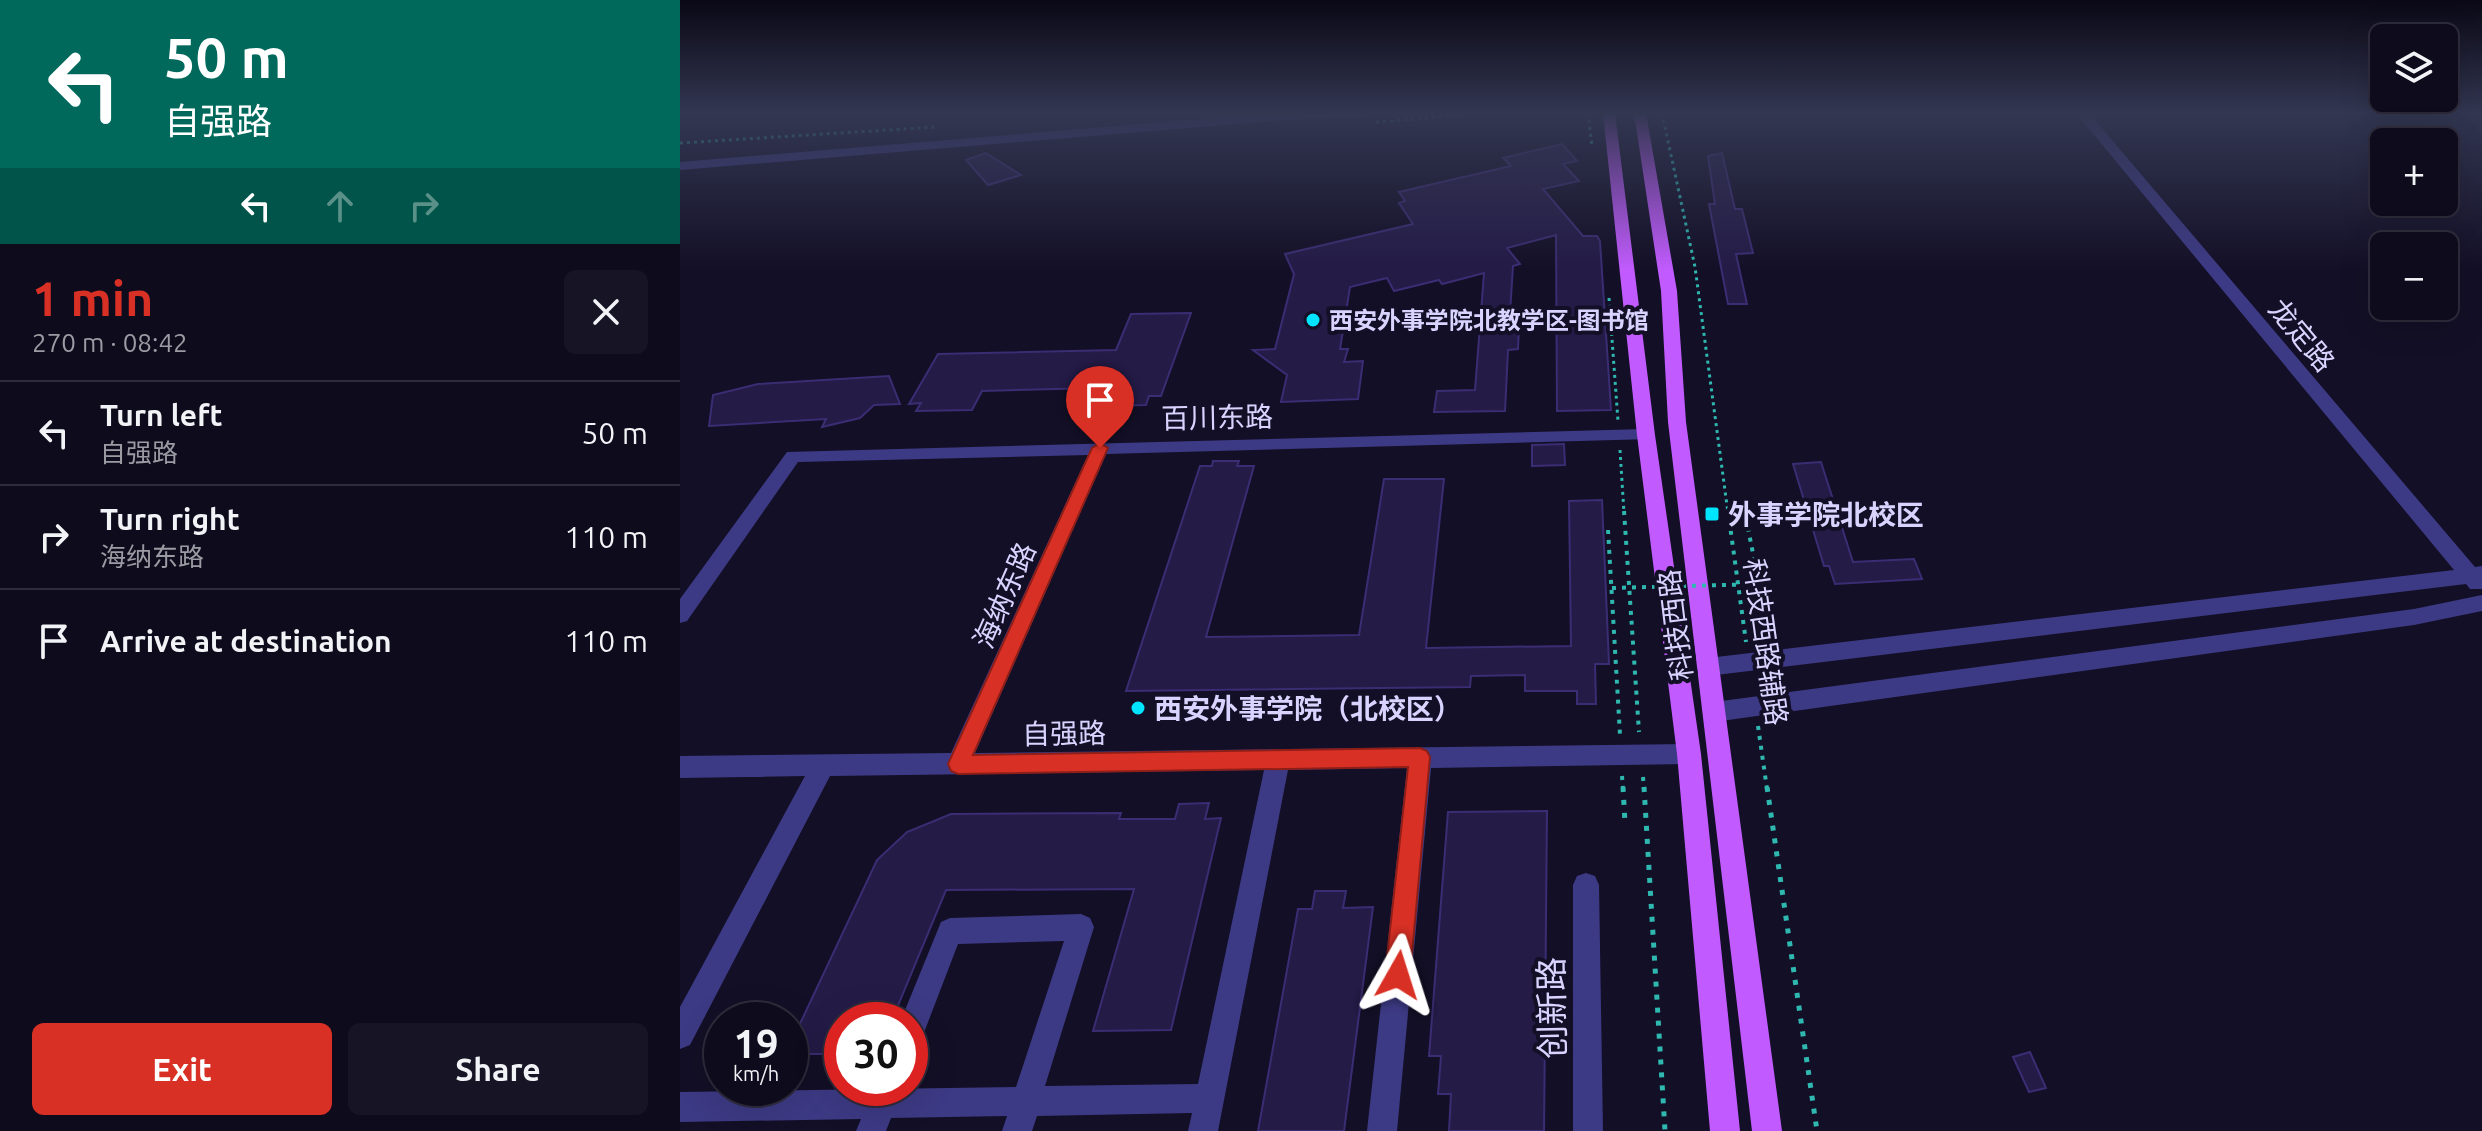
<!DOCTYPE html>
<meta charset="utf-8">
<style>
body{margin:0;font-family:Ubuntu,"Noto Sans SC",sans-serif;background:#171425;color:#f1f3f6;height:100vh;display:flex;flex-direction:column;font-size:30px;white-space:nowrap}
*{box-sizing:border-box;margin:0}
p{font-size:26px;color:#9b9ba3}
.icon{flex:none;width:44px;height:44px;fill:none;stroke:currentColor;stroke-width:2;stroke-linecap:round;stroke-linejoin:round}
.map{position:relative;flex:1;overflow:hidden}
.side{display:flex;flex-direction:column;background:#0e0b1c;width:680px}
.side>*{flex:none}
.hud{background:#00695c;color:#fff;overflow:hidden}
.tools{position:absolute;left:1690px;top:24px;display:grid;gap:16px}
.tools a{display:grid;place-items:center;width:88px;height:88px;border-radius:12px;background:#0e0b1c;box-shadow:0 8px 32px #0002,0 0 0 2px #2e2b3b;font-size:40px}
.speed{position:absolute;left:24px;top:1002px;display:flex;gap:16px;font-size:40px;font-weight:700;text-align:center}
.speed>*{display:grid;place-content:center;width:104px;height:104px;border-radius:50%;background:#0e0b1c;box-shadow:0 8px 32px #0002,0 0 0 2px #2e2b3b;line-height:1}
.speed small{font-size:20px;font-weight:400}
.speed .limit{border:12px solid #d22;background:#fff;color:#111}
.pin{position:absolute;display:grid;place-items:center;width:68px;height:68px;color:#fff;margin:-82px -34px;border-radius:50% 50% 50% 0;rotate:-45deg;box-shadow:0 0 8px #0007}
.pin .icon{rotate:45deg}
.me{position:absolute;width:88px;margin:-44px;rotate:6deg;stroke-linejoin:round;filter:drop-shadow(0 0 6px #0008)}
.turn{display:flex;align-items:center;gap:28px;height:168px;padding:0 32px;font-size:36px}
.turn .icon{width:104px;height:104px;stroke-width:2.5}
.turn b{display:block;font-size:56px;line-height:68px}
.lanes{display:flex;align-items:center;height:76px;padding:0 32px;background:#0003;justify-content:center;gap:40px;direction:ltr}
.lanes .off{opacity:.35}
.round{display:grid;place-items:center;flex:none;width:84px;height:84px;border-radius:12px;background:#171425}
.overview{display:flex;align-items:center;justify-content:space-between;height:136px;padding:0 32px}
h1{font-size:48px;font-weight:600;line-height:60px;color:#d93025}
.primary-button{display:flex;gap:16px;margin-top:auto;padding:16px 32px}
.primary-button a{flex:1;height:92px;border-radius:12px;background:#d93025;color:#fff;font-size:32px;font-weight:600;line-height:92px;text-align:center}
.primary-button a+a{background:#171425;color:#f1f3f6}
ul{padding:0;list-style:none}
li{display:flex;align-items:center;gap:24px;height:104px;padding:0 32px;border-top:2px solid #2e2b3b}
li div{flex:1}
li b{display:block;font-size:30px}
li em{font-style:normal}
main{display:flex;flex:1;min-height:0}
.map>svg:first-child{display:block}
.building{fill:#241b47;stroke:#3b2d73;stroke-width:2}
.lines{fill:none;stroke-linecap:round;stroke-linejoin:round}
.path-far2{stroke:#2fb8b0;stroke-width:3;stroke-dasharray:3 4;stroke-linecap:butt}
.path-far1{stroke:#2fb8b0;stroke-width:4;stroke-dasharray:4 6;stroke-linecap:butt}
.path{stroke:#2fb8b0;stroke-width:5;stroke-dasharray:5 8;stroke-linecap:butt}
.minor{fill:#3d3a85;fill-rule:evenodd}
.tertiary{fill:#3d3a85;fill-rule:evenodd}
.primary{fill:#c25bff;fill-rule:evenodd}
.path-bridge{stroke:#2fb8b0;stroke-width:4;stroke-dasharray:4 6;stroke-linecap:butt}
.route{fill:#d93025;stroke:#8d1f18;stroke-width:2}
.poi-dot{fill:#00e5ff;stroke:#130f26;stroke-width:3}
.labels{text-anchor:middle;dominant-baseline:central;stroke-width:8;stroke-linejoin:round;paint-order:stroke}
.far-poi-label{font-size:24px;font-weight:bold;fill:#d9d4ff;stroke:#130f26;text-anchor:start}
.street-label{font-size:28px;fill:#d9d4ff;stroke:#130f26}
.poi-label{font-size:28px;font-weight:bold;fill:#d9d4ff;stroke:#130f26;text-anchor:start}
.near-street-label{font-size:34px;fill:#d9d4ff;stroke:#130f26}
</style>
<main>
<section class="side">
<div class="hud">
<div class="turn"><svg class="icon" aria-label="left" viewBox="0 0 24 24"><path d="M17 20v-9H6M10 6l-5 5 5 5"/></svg><div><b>50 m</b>自强路</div></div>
<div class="lanes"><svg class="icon" aria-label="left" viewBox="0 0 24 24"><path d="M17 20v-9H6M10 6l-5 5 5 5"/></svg><svg class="icon off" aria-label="ahead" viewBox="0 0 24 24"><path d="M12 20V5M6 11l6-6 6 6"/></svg><svg class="icon off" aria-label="right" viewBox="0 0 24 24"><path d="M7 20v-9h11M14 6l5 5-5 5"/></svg></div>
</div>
<div class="overview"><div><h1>1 min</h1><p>270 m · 08:42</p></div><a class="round"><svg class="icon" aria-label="close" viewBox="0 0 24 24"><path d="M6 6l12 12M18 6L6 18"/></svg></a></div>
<ul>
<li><svg class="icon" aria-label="left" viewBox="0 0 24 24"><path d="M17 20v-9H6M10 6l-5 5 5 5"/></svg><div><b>Turn left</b><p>自强路</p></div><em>50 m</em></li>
<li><svg class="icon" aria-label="right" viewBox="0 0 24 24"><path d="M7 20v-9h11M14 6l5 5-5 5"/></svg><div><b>Turn right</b><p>海纳东路</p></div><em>110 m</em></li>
<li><svg class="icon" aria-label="arrive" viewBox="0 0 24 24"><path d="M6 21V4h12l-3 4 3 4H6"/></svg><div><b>Arrive at destination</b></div><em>110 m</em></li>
</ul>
<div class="primary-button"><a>Exit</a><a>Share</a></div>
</section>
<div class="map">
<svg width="1802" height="1131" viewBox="0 0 1802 1131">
<rect width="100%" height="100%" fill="#130f26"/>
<!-- building -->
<path class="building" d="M882 144 897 161 883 164 899 181 863 189 903 236H917L920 241 931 410 877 411 876 235 827 248 840 264 833 266 829 329H839L838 349 828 350 825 411 754 412 757 391 795 390 804 273 762 284 759 280 714 291 707 278 670 287 660 349H668L664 362 683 361 678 399 601 402 607 375 573 350 595 349 614 274 605 254 733 224 719 203 725 201 719 192 831 166 823 158Z
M306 153 341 175 308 185 286 160Z
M1042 153 1055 209H1062L1073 253 1056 254 1067 304H1048L1029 204H1035L1028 156Z
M511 313 481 396H469L466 405 410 406 418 388 302 391 292 410 236 411 241 403 229 404 258 354 436 350 451 314Z
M209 376 220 404 194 405 180 418 142 427 146 419 29 426 33 395 78 384Z
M884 444 885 465 852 466V445Z
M533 461H559L557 466H574L526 637 679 635 704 479H764L746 648 891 646 889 501 922 500 929 664H915L916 704H897V691H845V675L791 676 790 687 446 691 520 466H532Z
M1141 462 1173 562 1234 559 1242 579 1155 584 1149 566H1144L1113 464Z
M529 803 525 819 541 818 491 1030 413 1031 454 889 266 890 212 1020H162V1054H110V1045L197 860 227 832 271 814 441 813 439 819H495L499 804Z
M867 811 864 1131H769L771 1094H758L761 1056H749L768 812Z
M635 891H666L663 908 693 907 664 1131H578L618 909H632Z
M1350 1052 1366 1088 1349 1092 1333 1057Z"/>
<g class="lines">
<!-- path-far2 -->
<path class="path-far2" d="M908 113 912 146
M982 113 1015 267 1048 513
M696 122 810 113
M0 143 255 127
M929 298 938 421
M940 450 944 513"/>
<!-- path-far1 -->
<path class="path-far1" d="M944 511 959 732
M1048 511 1066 642
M1066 518 1079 584
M928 530 940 735
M1078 726 1087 789
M942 776 943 789
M963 777 964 789"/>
<!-- path -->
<path class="path" d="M943 787 945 823
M964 787 985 1131
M1087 787 1137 1131"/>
<!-- minor -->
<path class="minor" d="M966 429 972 431 975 435 972 439 426 454 295 753 1009 744 1017 747 1021 754 1017 761 1009 764 751 768 717 1131H687L727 768 608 770 538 1131H508L512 1113 357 1116 352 1131H322L327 1116 211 1118 206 1131H176L181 1119 0 1122V1092L336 1087 384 941 278 944 240 1043 230 1047V1020H221L261 922 270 918 401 914 410 918 414 927 365 1086 518 1084 584 770 150 776 10 1045 0 1049V1007L125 776 0 778V756L271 753 408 455 118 462 7 621 0 623V599L107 452Z
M906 873 915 876 919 885 923 1131H893V885L897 876Z"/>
<!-- tertiary -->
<path class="tertiary" d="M595 113H690L684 117 605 120 0 170V162Z
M1396 113H1409L1795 567 1802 566V589H1790L1786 584 1028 676 1020 673 1017 667 1020 661 1028 658 1774 570Z
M1802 595V611L1734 625 1034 722 1026 719 1023 712 1026 705 1034 702 1734 609Z"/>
<!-- primary -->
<path class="primary" d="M923 113H935L975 435 1021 754 1060 1131H1030L997 754 957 435Z
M954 113H966L997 291 1006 422 1102 1131H1072L988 422 981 291Z"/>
<!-- path-bridge -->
<path class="path-bridge" d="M932 588 1079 584"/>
</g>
<!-- sky -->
<linearGradient id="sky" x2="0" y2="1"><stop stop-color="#0a0815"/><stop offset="0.42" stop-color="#333752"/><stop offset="1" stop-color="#333752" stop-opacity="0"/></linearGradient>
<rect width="1802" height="271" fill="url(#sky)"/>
<!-- route -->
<path class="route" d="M420 443 428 448 293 755 740 748 747 751 750 757 730 975 726 984 718 988 709 984 705 975 728 767 278 774 271 771 268 764 412 448Z"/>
<!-- markers -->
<g class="poi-dot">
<circle cx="633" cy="320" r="8"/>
<rect x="1024" y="506" width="16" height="16" rx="4"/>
<circle cx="458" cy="708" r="8"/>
</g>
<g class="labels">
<!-- far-poi labels -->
<g class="far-poi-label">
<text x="649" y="320">西安外事学院北教学区-图书馆</text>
</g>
<!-- street labels -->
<g class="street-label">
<text transform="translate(1622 335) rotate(50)">龙定路</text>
<text transform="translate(537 417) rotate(-1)">百川东路</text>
<text transform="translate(324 595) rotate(-66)">海纳东路</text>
<text transform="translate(995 625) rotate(-97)">科技西路</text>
<text transform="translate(1086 642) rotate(82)">科技西路辅路</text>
<text transform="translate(384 733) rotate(-1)">自强路</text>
</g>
<!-- poi labels -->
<g class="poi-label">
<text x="1048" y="514">外事学院北校区</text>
<text x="474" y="708">西安外事学院（北校区）</text>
</g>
<!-- near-street labels -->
<g class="near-street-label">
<text transform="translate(871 1008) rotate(-91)">创新路</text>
</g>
</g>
</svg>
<div class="tools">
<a><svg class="icon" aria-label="layers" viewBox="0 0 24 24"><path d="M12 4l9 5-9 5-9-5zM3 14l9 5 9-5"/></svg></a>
<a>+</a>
<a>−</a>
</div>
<div class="speed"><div>19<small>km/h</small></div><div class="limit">30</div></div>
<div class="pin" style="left:420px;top:448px;background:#d93025"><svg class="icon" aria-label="arrive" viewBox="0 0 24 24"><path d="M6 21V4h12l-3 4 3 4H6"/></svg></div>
<svg class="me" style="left:718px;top:975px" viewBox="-20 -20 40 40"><path d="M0-17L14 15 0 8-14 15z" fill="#d93025" stroke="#fff" stroke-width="4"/></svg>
</div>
</main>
